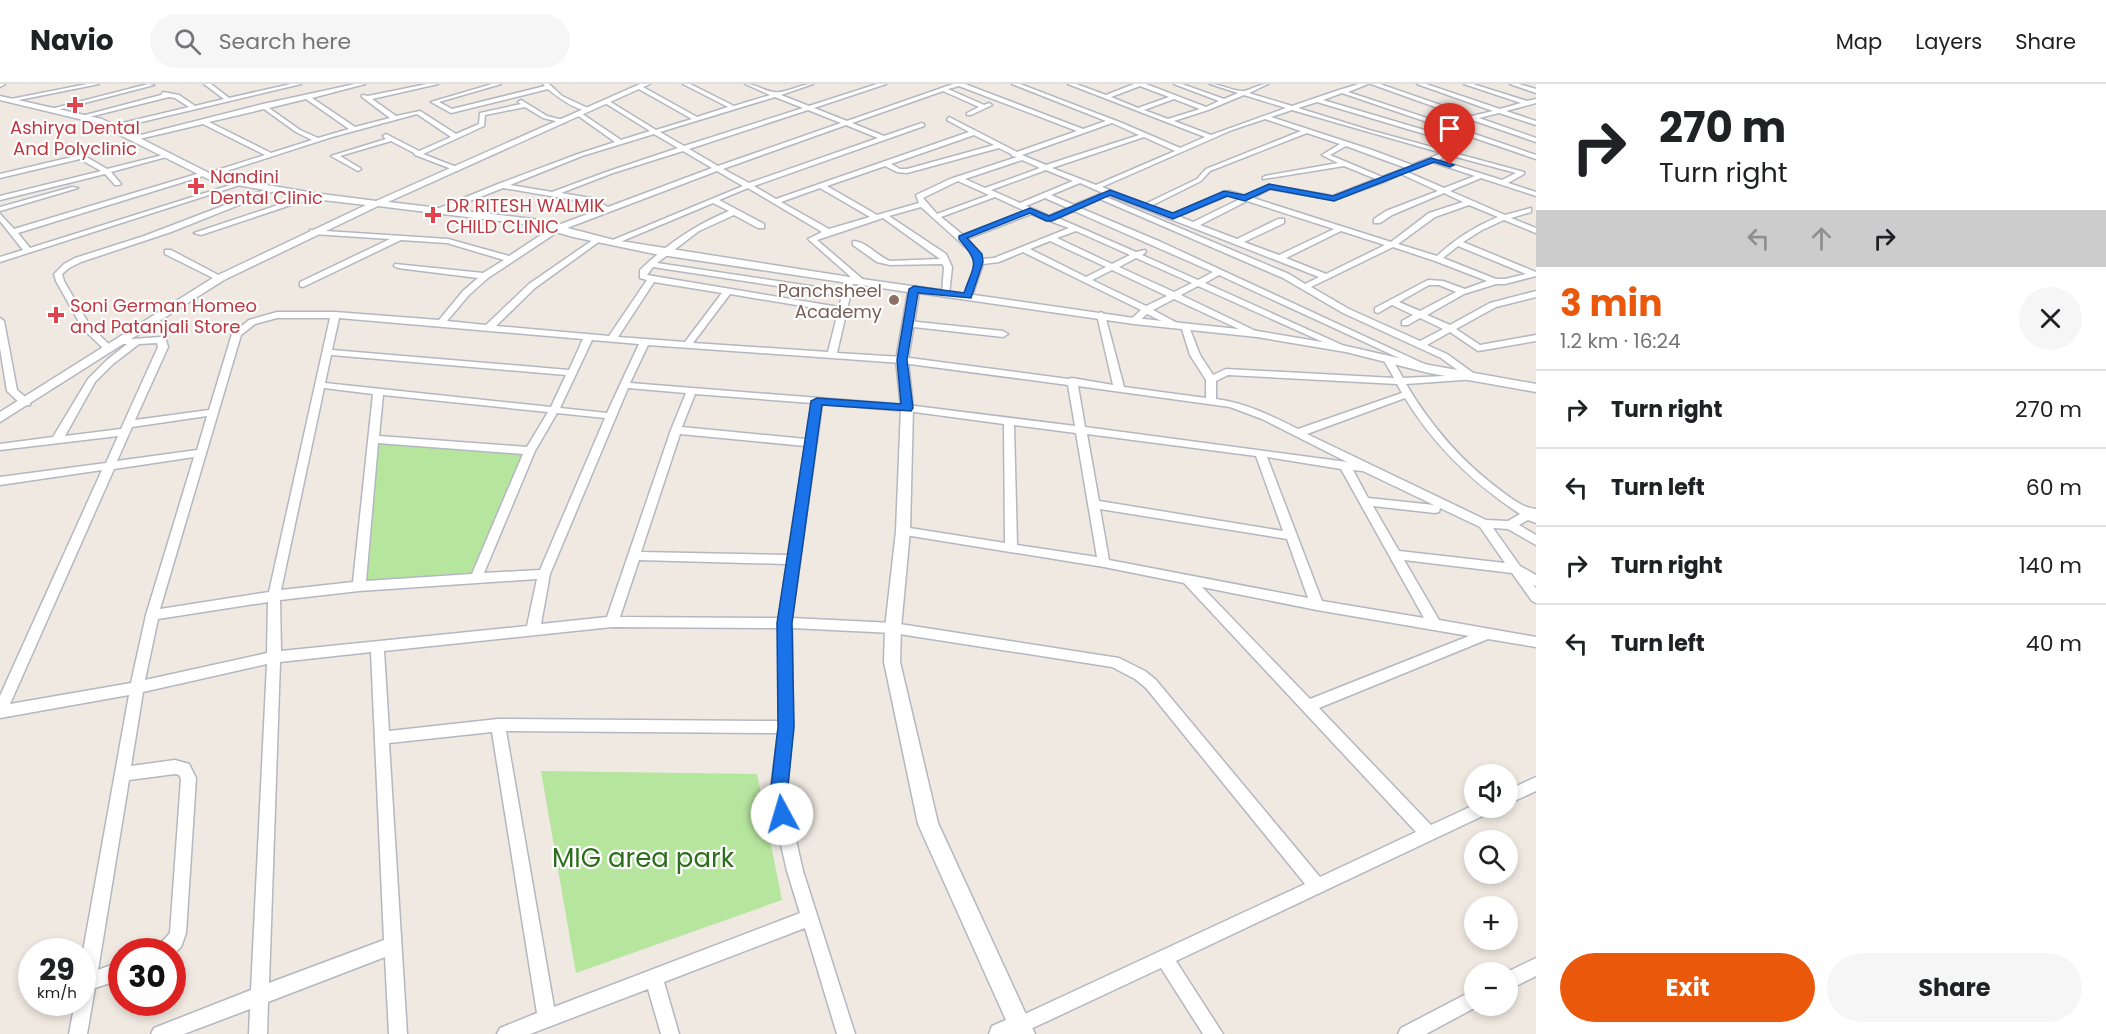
<!DOCTYPE html>
<meta charset="utf-8">
<style>
body{margin:0;font-family:Poppins,sans-serif;background:#f6f6f6;color:#202124;height:100vh;display:flex;flex-direction:column;font-size:22px;white-space:nowrap}
*{box-sizing:border-box;margin:0}
p{font-size:20px;color:#757577}
.icon{flex:none;width:33px;height:33px;fill:none;stroke:currentColor;stroke-width:2;stroke-linecap:round;stroke-linejoin:round}
.map{position:relative;flex:1;overflow:hidden}
.details{display:flex;flex-direction:column;background:#fff;width:570px}
.details>*{flex:none}
.banner{background:#fff;color:#202124;overflow:hidden}
.fabs{position:absolute;left:1464px;top:680px;display:grid;gap:12px}
.fabs a{display:grid;place-items:center;width:54px;height:54px;border-radius:50%;background:#fff;box-shadow:0 3px 9px #0003;font-size:30px}
.speed{position:absolute;left:18px;top:854px;display:flex;gap:12px;font-size:30px;font-weight:700;text-align:center}
.speed>*{display:grid;place-content:center;width:78px;height:78px;border-radius:50%;background:#fff;box-shadow:0 3px 9px #0003;line-height:1}
.speed small{font-size:15px;font-weight:400}
.speed .limit{border:9px solid #d22;background:#fff;color:#111}
.pin{position:absolute;display:grid;place-items:center;width:51px;height:51px;color:#fff;margin:-62px -26px;border-radius:50% 50% 50% 0;rotate:-45deg;box-shadow:0 0 6px #0007}
.pin .icon{rotate:45deg}
.me{position:absolute;width:66px;margin:-33px;rotate:354deg;stroke-linejoin:round;filter:drop-shadow(0 0 4px #0008)}
.turn{display:flex;align-items:center;gap:21px;height:126px;padding:0 24px;font-size:27px}
.turn .icon{width:78px;height:78px;stroke-width:2.5}
.turn b{display:block;font-size:42px;line-height:51px}
.lanes{display:flex;align-items:center;height:57px;padding:0 24px;background:#0003;justify-content:center;gap:30px;direction:ltr}
.lanes .off{opacity:.35}
.round{display:grid;place-items:center;flex:none;width:63px;height:63px;border-radius:32px;background:#f6f6f6}
.head{display:flex;align-items:center;justify-content:space-between;height:102px;padding:0 24px}
h1{font-size:36px;font-weight:700;line-height:45px;color:#ea580c}
.cta{display:flex;gap:12px;margin-top:auto;padding:12px 24px}
.cta a{flex:1;height:69px;border-radius:36px;background:#ea580c;color:#fff;font-size:24px;font-weight:700;line-height:69px;text-align:center}
.cta a+a{background:#f6f6f6;color:#202124}
ul{padding:0;list-style:none}
li{display:flex;align-items:center;gap:18px;height:78px;padding:0 24px;border-top:2px solid #e0e0e0}
li div{flex:1}
li b{display:block;font-size:22px}
li em{font-style:normal}
header{display:flex;align-items:center;gap:36px;box-sizing:border-box;height:84px;padding:0 30px;background:#fff;border-bottom:2px solid #e0e0e0}
header strong{font-size:28px}
nav{display:flex;gap:33px;margin-inline-start:auto;font-size:21px}
.search{width:420px;height:54px;background:#f6f6f6;display:flex;align-items:center;gap:15px;box-sizing:border-box;padding:0 21px;border-radius:33px;color:#757577;font-size:22px}
main{display:flex;flex:1;min-height:0}
.map>svg:first-child{display:block}
.green{fill:#b6e59e}
.lines{fill:none;stroke-linecap:round;stroke-linejoin:round}
.minor-casing{stroke:#b4b7c1;stroke-width:3}
.tertiary-casing{stroke:#b4b7c1;stroke-width:3}
.minor{fill:#fff;fill-rule:evenodd}
.tertiary{fill:#fff;fill-rule:evenodd}
.route{fill:#1a73e8;stroke:#114b97;stroke-width:1.5}
.health-dot{fill:#e0444e;stroke:#fff;stroke-width:2}
.education-dot{fill:#8d6e63;stroke:#fff;stroke-width:2}
.labels{text-anchor:middle;dominant-baseline:central;stroke-width:4.5;stroke-linejoin:round;paint-order:stroke}
.far-health-label{font-size:18px;fill:#be3a42;stroke:#fff;text-anchor:start}
.far-education-label{font-size:18px;fill:#785e54;stroke:#fff;text-anchor:end}
.near-park-label{font-size:26px;fill:#2c6e1b;stroke:#fff}
</style>
<header>
<strong>Navio</strong>
<div class="search"><svg class="icon" aria-label="search" viewBox="0 0 24 24"><circle cx="10" cy="10" r="6"/><path d="M15 15l6 6"/></svg>Search here</div>
<nav><a>Map</a><a>Layers</a><a>Share</a></nav>
</header>
<main>
<div class="map">
<svg width="1536" height="950" viewBox="0 0 1536 950">
<rect width="100%" height="100%" fill="#efe9e1"/>
<!-- green -->
<path class="green" d="M373 355 530 367 476 494 359 502Z
M541 687 757 690 782 816 576 889Z"/>
<g class="lines">
<defs>
<path id="minor" d="M0 0H5L0 3Z
M87 0H99L9 18 6 16Z
M148 0 154 1 50 28 47 26Z
M204 0H211L229 14 291 0H301L112 45 109 43 110 42 189 23 175 14 169 13 81 35 78 33 161 11 163 8 179 11 195 22 224 15Z
M355 0H365L312 14 355 43 390 34 362 13V11L368 12 427 0H438L372 15 396 32 420 27 456 50 479 40 480 29 521 20 518 18 521 16 547 32 567 37 564 39 543 34 525 23 485 31 484 42 423 70 459 84V86L457 87 415 71 414 69 391 57 340 72 360 84 361 85 358 87 331 72 386 55 383 52 386 50 419 67 451 53 417 30 332 53 208 93 203 92 18 149 30 164 240 98 246 99 0 178V173L23 166 0 137V130L14 145 200 89 205 90 265 71 203 40 135 56 133 55V53L263 20ZM306 15 349 45 318 54 300 46 269 24ZM264 25 296 48 312 56 271 69 209 38Z
M492 0H501L439 18 452 25 545 2 543 0H549L562 12 592 26C581 30 557 13 548 5L451 29 431 18Z
M683 0H690L734 22 770 11 745 0C756 0 764 7 774 8 784 10 800 0 813 0L781 11 809 22 877 0H886L814 24 847 37 953 0H965L1083 45 1106 37 1012 0H1020L1122 39 1180 64 1205 53 1068 0H1076L1106 11 1134 0H1146L1206 23 1219 17 1174 0H1182L1224 15 1238 9 1210 0C1221 0 1234 8 1244 7 1253 5 1259 0 1268 0L1249 9 1292 22 1339 6 1359 0H1368L1348 8 1448 41 1466 34 1371 0H1380L1472 32 1493 27 1417 0H1426L1500 25 1521 19 1464 0H1473L1527 17 1536 15V19L1506 27 1536 37V41L1499 29 1479 34 1536 54V58L1472 36 1454 43 1536 71V75L1448 45 1431 52 1317 18 1298 24 1369 46 1524 88V90L1508 99 1536 108V112L1481 94 1450 107 1505 131 1531 124V128L1511 134 1536 144V149L1504 136 1482 146 1463 158 1536 188V192L1505 200H1496L1464 210 1427 231 1450 241 1490 219 1536 207V213L1496 223 1456 245 1480 261 1536 251V257L1478 267 1450 248 1427 261 1447 270 1476 291V295L1406 300C1431 342 1461 377 1500 406 1512 415 1523 424 1536 425V439L1528 436 1519 441 1536 451V461L1508 445 1493 444 1520 482 1536 491V502L1533 501 1536 504V519L1532 517 1512 489 1404 476 1439 536 1536 553V563L1488 555 1319 624 1431 741 1474 721V723H1494L1491 728 1176 877 1223 950H1203L1161 884 1020 950 1014 947 1011 941 1014 935 1305 800 1146 604 1135 595 1112 583 893 549 792 544 793 643 786 712 803 787 855 950H837L805 844 664 898 679 950H661L648 905 530 950H497L500 944 537 929 492 648 389 659 407 950H389L385 873 268 918 267 950H249L250 925 184 950H151L154 944 251 906 267 580 143 608 131 682 175 676 189 680 196 694 186 849 181 863 172 872V867H156L159 861 170 849 181 695 179 691 175 690 129 696 98 886 122 877V895L95 904 87 950H69L75 918H82V873L129 611 0 634V612L102 386 0 401V393L106 379 118 352 0 366V360L53 353 88 295 107 276 127 260H118V256L161 253 166 256 168 263 135 336 209 326 232 250 249 236 277 228H335L439 236 463 207 478 194 398 184 394 182 395 180 483 189 504 176 447 159 401 156 303 203 300 202V198L390 155 313 150H310V146L448 155 509 172 553 143 601 125 586 118 503 104 444 127 437 125 498 100 578 70 615 58 577 31V29H581L621 56 650 47 605 19V17H609L656 46 692 35 637 4V2H641L697 33 728 23ZM959 2 1077 47 1017 68 949 33 947 36 969 48 776 115 754 102 924 42V40L922 39 884 52 852 39 943 7 979 23 967 29V31H971L992 21 989 19 984 21 948 5ZM1140 2 1169 13 1138 24 1111 13ZM1342 9 1442 43 1431 48 1323 16ZM1244 11 1286 24 1211 51 1174 37 1208 26ZM775 13 803 24 684 62 660 48ZM1174 15 1200 25 1168 35 1144 26ZM808 26 841 39 718 82 689 65ZM1292 26 1442 69 1412 81 1372 66 1271 33ZM1265 35 1301 47 1206 85 1197 95 1145 120 1102 103 1232 46ZM1112 39 1139 51 1046 81 1022 71ZM846 41 878 54 749 99 723 85ZM1307 49 1340 60 1322 71 1338 79 1265 92 1263 93V95L1344 82 1376 95 1333 112 1269 101 1246 112 1229 107 1172 130 1151 122 1201 97 1210 87ZM654 50 678 64 609 87 552 108 510 101 582 72ZM974 51 994 61 907 85H900L891 80ZM1144 53 1175 67 1096 101 1052 84ZM1346 62 1406 84 1382 93 1330 71ZM999 64 1011 70 1012 72 1017 73 950 95 916 111 919 119 877 131 827 102 885 82 897 88 907 89ZM683 67 712 84 608 123 591 114 561 109 613 89ZM1449 71 1516 89 1502 96 1438 76ZM1022 76 1040 84 985 104 965 95ZM1432 78 1475 92 1444 104 1407 88ZM1046 86 1073 97 1020 119 991 106ZM717 87 743 102 608 158 615 160 713 119 729 127C695 141 666 161 640 186V194L647 196 609 252 496 242 535 204 600 157V153H597L529 200 486 241 447 237 469 211 488 194 559 147ZM1401 90 1438 107 1386 127 1374 135V139H1380L1392 131 1444 109 1463 118 1429 129 1391 158 1253 114 1270 105 1334 116 1386 97ZM958 97 989 111 937 130 923 114ZM1080 99 1103 109 1074 121 1051 111ZM748 104 822 148 808 155 851 193 846 195 843 207 657 179 699 147 734 131 758 144H764V140L719 116ZM820 104 870 133 829 145 781 118ZM1109 111 1319 193 1305 200 1289 190 1106 113ZM1229 111 1240 115 1193 138 1178 132ZM995 113 1025 127 963 151 941 133ZM1045 114 1068 124 1049 132 1026 122ZM1100 115 1283 194 1343 229 1441 274 1464 291 1403 294 1391 273 1388 272 1383 275 1394 294 1226 285 1213 291 1200 271 1188 240 1181 241 1153 226 1174 215 1254 252H1260L1262 250 1181 211 1198 202 1343 267H1349L1351 265 1205 199 1219 191 1425 286 1428 287 1433 284 1161 158 1080 124ZM1247 117 1334 145 1279 171 1244 158 1284 139V135H1278L1237 155 1200 141ZM1469 121 1498 133C1474 143 1455 155 1437 172L1398 160 1435 133ZM921 123 973 170 975 181 964 212 965 214 972 212 983 180 999 178 1023 168 1141 226 1131 235V239H1137L1147 230 1174 243 1181 242 1190 271 1206 296V314L1124 303 1105 231 1101 228 1097 231 1113 301 1072 294 1068 295 902 273 837 269 854 195 862 200 866 198 817 156 883 134 940 175 890 177C878 173 866 157 853 157V161L877 178 890 181 942 180 944 183 942 209 949 211 952 183 946 170 889 132ZM1074 127 1213 188 1198 196 1142 171 1146 168 1145 166 1136 168 1058 134ZM1031 130 1069 144 994 174 982 175 979 168 967 155ZM1076 147 1130 171 1112 180 1057 154ZM1341 147 1385 161 1326 190 1286 174ZM1050 157 1106 183 1086 193 1030 165ZM1458 162 1526 190 1505 195H1496L1443 174ZM1393 163 1435 177 1487 197 1465 205 1443 197 1428 196 1375 224V228L1378 229 1392 221 1413 231 1402 237V241H1408L1420 234 1443 245 1420 257 1349 225 1311 203ZM1136 174 1192 199 1174 208 1119 183ZM653 183 842 212 839 223 647 191ZM1112 186 1167 212 1146 222 1092 196ZM654 198 722 209 685 258 618 253ZM1429 201H1439L1456 208 1420 227 1399 218ZM730 210 838 228 828 268 693 259ZM277 234H330L269 508 160 525 241 251 255 240ZM339 234 583 255 569 286 332 266ZM592 256 639 260 607 329 560 324ZM157 259 158 263 121 345 65 352 95 298 113 280 139 260ZM648 261 902 279 1068 301 1075 342 907 321 630 299ZM331 271 566 291 551 323 325 299ZM1228 291 1397 300 1402 309 1298 345C1272 332 1246 319 1216 315V297ZM1078 302 1230 323 1262 335 1347 378 1085 343ZM324 304 373 310 353 498 281 506ZM628 304 686 309 671 346 607 533 541 540 550 490ZM695 310 812 319 806 355 682 343ZM383 311 548 328 527 363 379 352ZM1405 314C1435 363 1473 399 1520 430L1508 437 1486 436 1307 350ZM822 320 907 327 1004 340 1005 459 903 443 897 447 899 450 1104 483 1184 499 1416 748 1320 793 1156 596 1145 587 1119 574 893 539 792 534ZM557 329 605 334 540 486 484 489 535 367ZM207 332 197 366 117 377 132 343ZM1014 341 1076 349 1097 473 1017 461ZM680 350 805 362 789 471 641 468ZM1087 350 1256 372 1283 447 1099 417ZM378 359 523 370 472 490 366 497ZM194 373 146 531 131 599 10 620 114 385ZM1267 373 1341 385 1424 534 1322 517ZM1353 386 1363 387 1434 421 1368 414ZM1373 422 1435 429 1439 428 1440 424 1480 443 1505 479 1399 467ZM1100 425 1287 455 1308 514 1109 476ZM639 476 787 480 779 534 620 533ZM537 495 527 542 281 567 280 516 359 507ZM1202 503 1317 526 1469 552 1310 615ZM268 518 267 569 145 596 158 535ZM612 543 779 544V637L498 635 389 647 384 567ZM371 568 384 856 269 899 280 578ZM506 647 778 649 770 712 787 787 800 829 554 923Z
M1510 0H1519L1536 5V9Z
M64 60 107 85 167 70 170 72 111 88 121 100 119 101H115L105 90 0 116V112L101 87 80 75 0 94V90L76 72 62 63V61Z
M72 103 78 104 0 127V123Z
M272 103 279 105 171 148 81 178 69 184 62 190 64 197 90 242 114 265 109 268 106 267 83 245 56 197 54 190 64 180 75 174 144 152Z
M311 110 318 112 201 151 194 149Z
M165 166H171L224 194 217 196 165 170Z
M0 234 4 237 17 306 30 317V321H22L7 307 0 264Z
M908 237 1003 247 1008 250 1003 253 905 242V238Z
M1536 693V707L1508 720V706Z
M1536 874V892L1508 906 1507 888Z
M1474 906V921H1480L1426 950H1398L1401 944Z"/>
<path id="tertiary" d="M640 0H650L388 118 533 135 614 156 862 195 1134 234 1257 247 1346 262 1429 281 1536 300V308L1429 289 1346 268 1257 253 1134 240 919 209 908 276 913 324 910 447 901 544 900 578 938 739 1035 950H989L992 942 1006 936 918 740 884 578 885 544 896 447 901 324 896 276 908 208 655 170 573 153 532 141 378 122 224 196 0 338V328L216 192 366 121 314 115 210 96 96 39 0 16V12L102 35 215 92 314 109 376 117Z"/>
</defs>
<!-- minor casing -->
<use href="#minor" class="minor-casing"/>
<!-- tertiary casing -->
<use href="#tertiary" class="tertiary-casing"/>
<!-- minor -->
<use href="#minor" class="minor"/>
<!-- tertiary -->
<use href="#tertiary" class="tertiary"/>
</g>
<!-- route -->
<path class="route" d="M1431 74 1454 81 1450 83 1434 78 1334 117 1270 105 1245 117 1227 112 1173 135 1110 111 1052 137H1046L1030 129 967 154 982 170 983 178 971 214 918 209 907 276 913 324 911 327 822 321 792 539 794 643 787 712 791 730 789 736 782 739 776 736 770 712 778 643 777 539 811 317 817 314 901 320 897 276 909 205 914 202 964 209C974 180 981 180 959 155V152L1030 124 1049 132 1110 106 1173 129 1224 107 1244 111 1269 100 1333 112Z"/>
<!-- markers -->
<g class="health-dot">
<path d="M72 12h6v6h6v6h-6v6h-6v-6h-6v-6h6z"/>
<path d="M193 93h6v6h6v6h-6v6h-6v-6h-6v-6h6z"/>
<path d="M430 122h6v6h6v6h-6v6h-6v-6h-6v-6h6z"/>
<path d="M53 222h6v6h6v6h-6v6h-6v-6h-6v-6h6z"/>
</g>
<circle class="education-dot" cx="894" cy="216" r="6"/>
<g class="labels">
<!-- far-health labels -->
<g class="far-health-label">
<text x="75" y="43" text-anchor="middle">Ashirya Dental<tspan x="75" dy="21">And Polyclinic</tspan></text>
<text x="210" y="92">Nandini<tspan x="210" dy="21">Dental Clinic</tspan></text>
<text x="446" y="121">DR RITESH WALMIK<tspan x="446" dy="21">CHILD CLINIC</tspan></text>
<text x="70" y="221">Soni German Homeo<tspan x="70" dy="21">and Patanjali Store</tspan></text>
</g>
<!-- far-education labels -->
<g class="far-education-label">
<text x="882" y="206">Panchsheel<tspan x="882" dy="21">Academy</tspan></text>
</g>
<!-- near-park labels -->
<g class="near-park-label">
<text x="643" y="774">MIG area park</text>
</g>
</g>
</svg>
<div class="fabs">
<a><svg class="icon" aria-label="sound" viewBox="0 0 24 24"><path d="M4 9h4l5-4v14l-5-4H4zM17 9q2 3 0 6"/></svg></a>
<a><svg class="icon" aria-label="search" viewBox="0 0 24 24"><circle cx="10" cy="10" r="6"/><path d="M15 15l6 6"/></svg></a>
<a>+</a>
<a>−</a>
</div>
<div class="speed"><div>29<small>km/h</small></div><div class="limit">30</div></div>
<div class="pin" style="left:1450px;top:81px;background:#d93025"><svg class="icon" aria-label="arrive" viewBox="0 0 24 24"><path d="M6 21V4h12l-3 4 3 4H6"/></svg></div>
<svg class="me" style="left:782px;top:730px" viewBox="-20 -20 40 40"><circle r="19" fill="#fff"/><path d="M0-13L10 11 0 6-10 11z" fill="#1a73e8"/></svg>
</div>
<section class="details">
<div class="banner">
<div class="turn"><svg class="icon" aria-label="right" viewBox="0 0 24 24"><path d="M7 20v-9h11M14 6l5 5-5 5"/></svg><div><b>270 m</b>Turn right</div></div>
<div class="lanes"><svg class="icon off" aria-label="left" viewBox="0 0 24 24"><path d="M17 20v-9H6M10 6l-5 5 5 5"/></svg><svg class="icon off" aria-label="ahead" viewBox="0 0 24 24"><path d="M12 20V5M6 11l6-6 6 6"/></svg><svg class="icon" aria-label="right" viewBox="0 0 24 24"><path d="M7 20v-9h11M14 6l5 5-5 5"/></svg></div>
</div>
<div class="head"><div><h1>3 min</h1><p>1.2 km · 16:24</p></div><a class="round"><svg class="icon" aria-label="close" viewBox="0 0 24 24"><path d="M6 6l12 12M18 6L6 18"/></svg></a></div>
<ul>
<li><svg class="icon" aria-label="right" viewBox="0 0 24 24"><path d="M7 20v-9h11M14 6l5 5-5 5"/></svg><div><b>Turn right</b></div><em>270 m</em></li>
<li><svg class="icon" aria-label="left" viewBox="0 0 24 24"><path d="M17 20v-9H6M10 6l-5 5 5 5"/></svg><div><b>Turn left</b></div><em>60 m</em></li>
<li><svg class="icon" aria-label="right" viewBox="0 0 24 24"><path d="M7 20v-9h11M14 6l5 5-5 5"/></svg><div><b>Turn right</b></div><em>140 m</em></li>
<li><svg class="icon" aria-label="left" viewBox="0 0 24 24"><path d="M17 20v-9H6M10 6l-5 5 5 5"/></svg><div><b>Turn left</b></div><em>40 m</em></li>
</ul>
<div class="cta"><a>Exit</a><a>Share</a></div>
</section>
</main>
